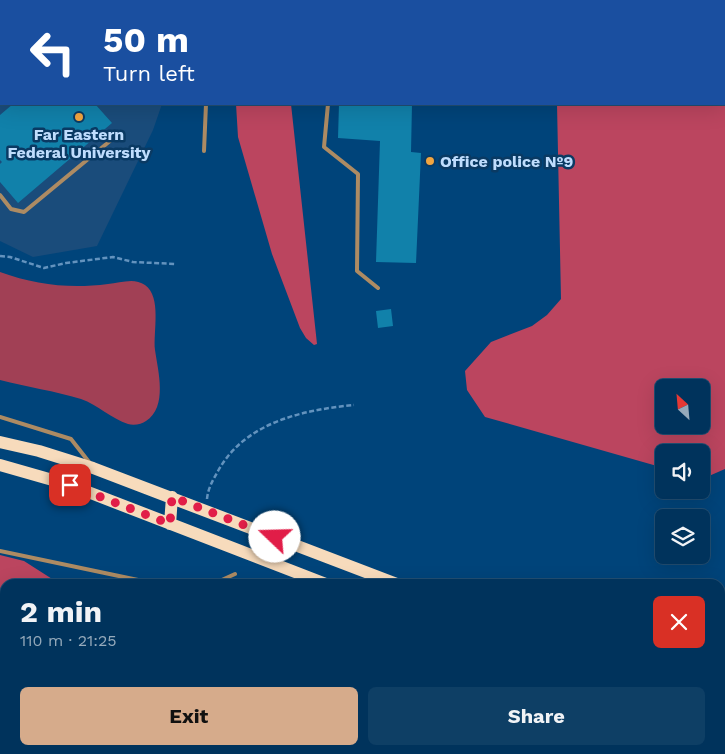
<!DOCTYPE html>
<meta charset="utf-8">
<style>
body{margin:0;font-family:"Work Sans",sans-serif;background:#0e3f65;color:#f1f3f6;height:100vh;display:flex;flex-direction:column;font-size:19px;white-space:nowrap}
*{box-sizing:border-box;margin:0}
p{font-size:16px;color:#95aabb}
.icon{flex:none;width:28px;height:28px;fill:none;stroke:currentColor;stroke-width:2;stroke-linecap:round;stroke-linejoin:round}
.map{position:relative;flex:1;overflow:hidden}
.details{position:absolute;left:0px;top:579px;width:725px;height:176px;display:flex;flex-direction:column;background:#00335c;border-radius:15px 15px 0 0;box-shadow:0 5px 20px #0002,0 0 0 1px #224e72}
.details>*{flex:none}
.guide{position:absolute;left:0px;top:0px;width:725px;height:105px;box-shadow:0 5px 20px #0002,0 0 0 1px #224e72;background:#1a4fa0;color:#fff;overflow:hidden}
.needle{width:32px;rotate:334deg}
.tools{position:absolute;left:655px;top:379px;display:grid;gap:10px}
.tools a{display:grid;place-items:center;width:55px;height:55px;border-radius:8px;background:#00335c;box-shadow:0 5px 20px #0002,0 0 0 1px #224e72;font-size:25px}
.pin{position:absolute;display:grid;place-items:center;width:42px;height:42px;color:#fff;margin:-21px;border-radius:10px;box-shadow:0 2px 8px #0006}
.me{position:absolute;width:55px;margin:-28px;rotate:291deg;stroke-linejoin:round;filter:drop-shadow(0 0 4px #0008)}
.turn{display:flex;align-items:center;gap:18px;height:105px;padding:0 20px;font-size:22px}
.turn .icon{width:65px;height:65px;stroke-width:2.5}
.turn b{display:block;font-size:35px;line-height:42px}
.round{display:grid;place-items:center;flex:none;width:52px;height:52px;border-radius:8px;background:#0e3f65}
.headline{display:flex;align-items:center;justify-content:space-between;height:85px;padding:0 20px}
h1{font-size:30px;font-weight:700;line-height:38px}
.button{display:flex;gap:10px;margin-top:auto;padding:10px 20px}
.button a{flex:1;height:58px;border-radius:8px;background:#d6ab8b;color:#111;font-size:20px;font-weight:700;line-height:58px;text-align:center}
.button a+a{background:#0e3f65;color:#f1f3f6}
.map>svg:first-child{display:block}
.built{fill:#1a4c7b}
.green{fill:#a14055}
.forest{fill:#bb455f;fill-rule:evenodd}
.building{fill:#1181aa}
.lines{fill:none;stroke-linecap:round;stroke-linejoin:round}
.path{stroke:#6393be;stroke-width:2.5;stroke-dasharray:5 2.5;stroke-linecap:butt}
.service{stroke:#ad8b63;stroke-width:4}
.minor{stroke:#ad8b63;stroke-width:5}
.primary{stroke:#f7dbbc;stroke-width:12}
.route{stroke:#e11d48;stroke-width:9;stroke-dasharray:0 16.2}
.poi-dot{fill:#f1a540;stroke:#0a3a63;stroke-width:2}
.labels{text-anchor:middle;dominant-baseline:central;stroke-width:5;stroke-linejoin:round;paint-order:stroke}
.poi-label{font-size:16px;font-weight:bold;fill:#bfddfd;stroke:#0a3a63}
</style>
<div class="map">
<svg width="725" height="754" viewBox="0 0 725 754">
<rect width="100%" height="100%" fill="#00447a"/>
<!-- built -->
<path class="built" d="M0 0H241L1 1V104H162L153 130 97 246 33 257 0 241Z"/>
<!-- green -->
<path class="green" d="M0 272C36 285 70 289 108 284 120 283 134 277 145 285 162 297 153 332 155 350 158 371 168 407 146 421 142 424 134 426 128 424 112 419 98 405 81 399 55 391 27 387 0 380Z"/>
<!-- forest -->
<path class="forest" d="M555 0H725V469L702 479 701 452H664V468L485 417 467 390 465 371 491 342 532 326 547 315 561 299 557 104H724V1ZM664 388H701V425H664Z
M236 104H291L317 344 314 345 306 338 300 328 272 254 238 137Z
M0 555 24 561 60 584H5V750H250L252 754H0Z"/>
<!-- building -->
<path class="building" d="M13 104H95L112 123 18 203 0 182V164L2 162 0 160V115Z
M339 104H412L411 152 421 153 416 263 376 262 380 141 338 138Z
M391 309 393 326 378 328 376 311Z"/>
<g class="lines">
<!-- path -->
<path class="path" d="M223 0V1
M0 256 10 257 44 268 66 263 113 257 133 262 176 264
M207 499C208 488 213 480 218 471 245 422 303 410 354 405
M0 595 5 596"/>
<!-- service -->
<path class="service" d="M203 0V1
M0 104 1 103
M328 104 324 147 358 174 357 271 378 288
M204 151 206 104
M0 195 11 209 24 212 116 136
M0 417 71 439 89 462
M0 551 157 584
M213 584 235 574
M720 666 725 667"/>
<!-- minor -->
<path class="minor" d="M0 1 1 0
M340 750 341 754"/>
<!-- primary -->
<path class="primary" d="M0 442 39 451 93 468 397 584
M0 465 70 485 326 584
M170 524 172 497
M720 702 725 704
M720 727 725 728"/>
</g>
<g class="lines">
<!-- route -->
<path class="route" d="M70 485 170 524 172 497 275 537"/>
</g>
<!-- markers -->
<g class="poi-dot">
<circle cx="79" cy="117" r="5"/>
<circle cx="430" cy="161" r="5"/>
</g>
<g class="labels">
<!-- poi labels -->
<g class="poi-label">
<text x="79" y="134">Far Eastern<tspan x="79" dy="18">Federal University</tspan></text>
<text x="440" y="161" text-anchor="start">Office police №9</text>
</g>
</g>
</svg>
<div class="tools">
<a><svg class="needle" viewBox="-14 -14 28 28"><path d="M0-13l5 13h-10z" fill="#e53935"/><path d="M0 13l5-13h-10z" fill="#95aabb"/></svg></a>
<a><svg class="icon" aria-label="sound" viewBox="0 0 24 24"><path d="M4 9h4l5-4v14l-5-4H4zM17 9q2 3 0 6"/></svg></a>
<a><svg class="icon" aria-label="layers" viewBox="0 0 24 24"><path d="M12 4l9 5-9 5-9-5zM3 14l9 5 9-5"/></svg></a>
</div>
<div class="pin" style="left:70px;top:485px;background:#d93025"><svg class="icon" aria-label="arrive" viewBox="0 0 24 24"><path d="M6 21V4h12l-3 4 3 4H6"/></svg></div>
<svg class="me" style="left:275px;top:537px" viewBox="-20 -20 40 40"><circle r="19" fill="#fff"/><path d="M0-13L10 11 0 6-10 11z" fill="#e11d48"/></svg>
<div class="guide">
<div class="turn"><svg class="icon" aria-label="left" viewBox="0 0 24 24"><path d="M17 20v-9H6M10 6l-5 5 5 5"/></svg><div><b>50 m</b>Turn left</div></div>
</div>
<section class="details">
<div class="headline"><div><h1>2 min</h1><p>110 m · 21:25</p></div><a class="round" style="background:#d93025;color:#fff"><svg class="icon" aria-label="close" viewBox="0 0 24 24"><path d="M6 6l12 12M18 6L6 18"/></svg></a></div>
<div class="button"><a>Exit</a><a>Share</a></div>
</section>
</div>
